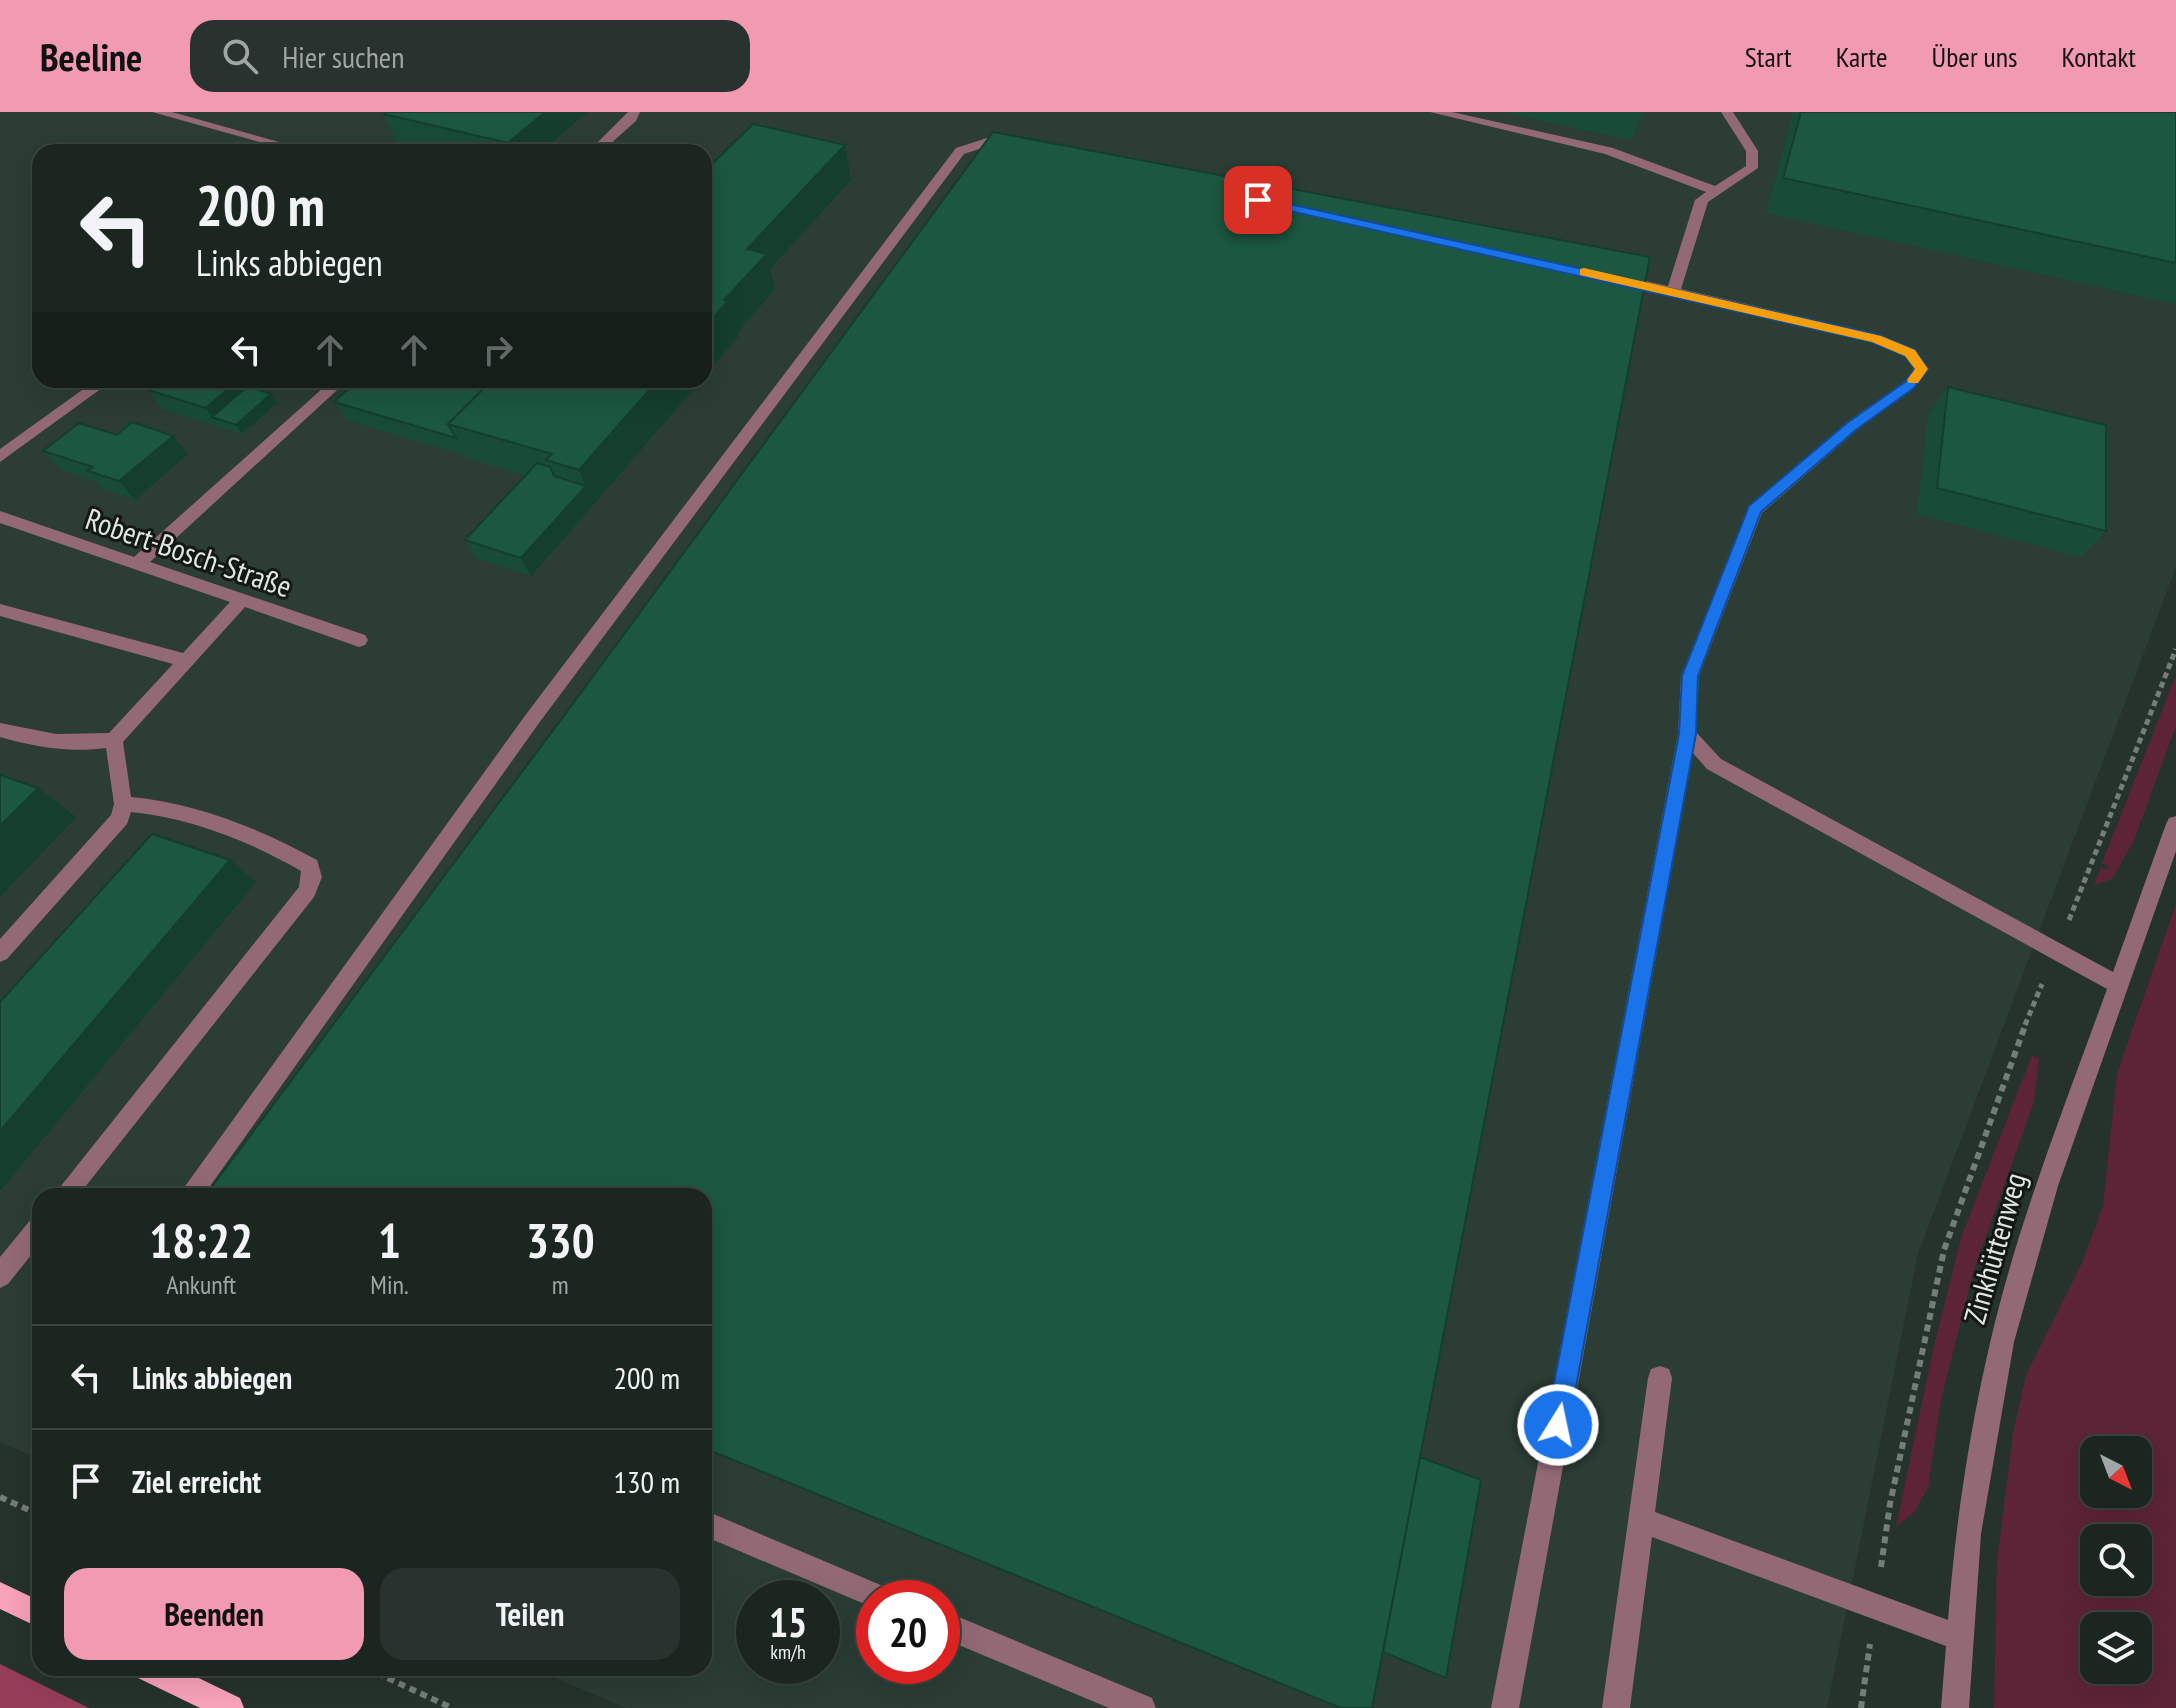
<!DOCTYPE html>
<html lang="de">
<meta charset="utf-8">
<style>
body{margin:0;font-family:"PT Sans Narrow",sans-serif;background:#29322e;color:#f1f3f6;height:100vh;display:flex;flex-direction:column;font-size:30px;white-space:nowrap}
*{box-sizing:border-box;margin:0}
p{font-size:26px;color:#a0a5a5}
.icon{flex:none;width:44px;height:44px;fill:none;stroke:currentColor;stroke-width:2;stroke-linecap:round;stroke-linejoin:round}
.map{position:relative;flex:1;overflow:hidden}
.drawer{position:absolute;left:32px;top:1076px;width:680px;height:488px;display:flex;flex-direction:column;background:#1c2621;border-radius:24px;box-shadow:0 8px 32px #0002,0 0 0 2px #3a433f}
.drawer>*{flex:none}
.top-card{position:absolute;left:32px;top:32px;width:680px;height:244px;border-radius:24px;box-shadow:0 8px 32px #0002,0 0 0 2px #3a433f;background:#1c2621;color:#f1f3f6;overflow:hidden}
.needle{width:52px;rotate:138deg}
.buttons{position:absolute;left:2080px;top:1324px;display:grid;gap:16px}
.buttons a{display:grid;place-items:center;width:72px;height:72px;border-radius:16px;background:#1c2621;box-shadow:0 8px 32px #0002,0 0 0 2px #3a433f;font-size:40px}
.speed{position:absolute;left:736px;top:1468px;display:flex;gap:16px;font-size:40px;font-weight:700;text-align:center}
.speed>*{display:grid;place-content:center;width:104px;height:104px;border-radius:50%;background:#1c2621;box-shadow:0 8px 32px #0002,0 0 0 2px #3a433f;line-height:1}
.speed small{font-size:20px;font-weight:400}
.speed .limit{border:12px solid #d22;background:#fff;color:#111}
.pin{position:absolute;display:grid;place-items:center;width:68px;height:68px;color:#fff;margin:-34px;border-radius:16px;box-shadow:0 4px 12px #0006}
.me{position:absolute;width:88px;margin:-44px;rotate:10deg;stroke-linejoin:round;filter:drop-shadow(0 0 6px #0008)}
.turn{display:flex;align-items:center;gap:28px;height:168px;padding:0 32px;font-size:36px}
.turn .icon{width:104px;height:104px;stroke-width:2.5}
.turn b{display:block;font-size:56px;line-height:68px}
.lanes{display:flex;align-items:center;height:76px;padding:0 32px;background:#0003;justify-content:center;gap:40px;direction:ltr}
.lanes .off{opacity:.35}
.eta{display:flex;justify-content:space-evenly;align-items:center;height:136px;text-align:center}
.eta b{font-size:48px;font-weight:700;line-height:56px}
.primary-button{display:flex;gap:16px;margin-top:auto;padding:16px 32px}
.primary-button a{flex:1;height:92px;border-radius:24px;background:#f19ab2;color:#111;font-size:32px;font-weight:700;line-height:92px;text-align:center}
.primary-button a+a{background:#29322e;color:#f1f3f6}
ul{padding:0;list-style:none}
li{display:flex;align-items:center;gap:24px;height:104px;padding:0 32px;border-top:2px solid #3a433f}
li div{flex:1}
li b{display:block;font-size:30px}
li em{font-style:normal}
header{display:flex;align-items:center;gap:48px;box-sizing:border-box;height:112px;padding:0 40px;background:#f19ab2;color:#111}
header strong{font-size:38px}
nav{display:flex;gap:44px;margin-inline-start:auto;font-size:28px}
.search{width:560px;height:72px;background:#29322e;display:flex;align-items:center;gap:20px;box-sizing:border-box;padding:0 28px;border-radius:24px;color:#a0a5a5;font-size:30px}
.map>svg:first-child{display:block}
.built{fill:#2b3d35;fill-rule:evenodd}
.green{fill:#5d2437;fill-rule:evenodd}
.forest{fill:#963d5a}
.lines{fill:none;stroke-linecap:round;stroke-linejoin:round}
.path-far1{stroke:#747e79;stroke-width:5;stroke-dasharray:6 4;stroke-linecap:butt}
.path{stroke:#747e79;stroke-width:6;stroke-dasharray:7 5;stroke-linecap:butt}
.minor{fill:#936a74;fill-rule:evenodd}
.major{fill:#f9a3ba;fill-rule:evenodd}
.wall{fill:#184c38}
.shaded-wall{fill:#143e2e}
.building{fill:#1c5841;stroke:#143e2e;stroke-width:2}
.route{fill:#1a73e8;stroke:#114b97;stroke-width:2}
.slow{fill:#f59e0b}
.labels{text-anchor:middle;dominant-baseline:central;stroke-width:6;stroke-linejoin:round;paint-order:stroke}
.street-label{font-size:30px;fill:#e1e8e4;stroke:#131815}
</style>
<header>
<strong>Beeline</strong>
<div class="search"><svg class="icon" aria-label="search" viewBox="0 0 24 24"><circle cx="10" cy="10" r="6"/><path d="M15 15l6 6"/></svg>Hier suchen</div>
<nav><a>Start</a><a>Karte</a><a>Über uns</a><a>Kontakt</a></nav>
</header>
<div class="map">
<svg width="2176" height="1596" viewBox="0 0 2176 1596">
<rect width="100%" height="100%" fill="#26322c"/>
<!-- built -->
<path class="built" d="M0 0H2176V455L1918 1142 1827 1596H626L532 1556H704V1084H40V1347L0 1330ZM40 40H704V268H40ZM754 1486H822V1554H754ZM874 1486H942V1554H874Z"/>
<!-- green -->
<path class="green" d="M2176 563V614L2134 728 2112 767 2094 773 2101 755 2107 758 2109 755 2102 751Z
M2176 792V1596H1994L1997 1449 2013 1321 2026 1263 2082 1151 2103 1094 2117 962ZM2138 1338V1382H2094V1338ZM2094 1426H2138V1470H2094ZM2094 1514H2138V1558H2094Z
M2032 943 2039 947 2034 990 1973 1161 1941 1288 1928 1376 1915 1399 1896 1415 1933 1238 1961 1126Z"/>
<!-- forest -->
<path class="forest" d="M0 1552 89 1596H0Z"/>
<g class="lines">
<!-- path-far1 -->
<path class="path-far1" d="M2069 808 2176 537
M2025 913 2042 872"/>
<!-- path -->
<path class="path" d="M0 1385 40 1403
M1881 1455 1890 1392 1944 1138 2026 911
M366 1556 452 1596
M1861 1596 1870 1532"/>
<!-- minor -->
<path class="minor" d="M152 0H172L315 40H295Z
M628 0H640L636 9 601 40H588Z
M1430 0H1452L1613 36 1715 74 1746 54V39L1721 0H1733L1758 39V56L1708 90 1681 177 1881 223 1915 238 1929 257 1914 276 1857 318 1762 401 1699 564 1696 620 1721 647 2113 860 2166 712 2169 706 2176 704V739L2058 1074 2014 1230 1981 1422 1969 1596H1941L1946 1534 1652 1425 1630 1596H1602L1648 1266 1651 1257 1660 1254 1669 1257 1672 1266 1655 1400 1948 1508C1955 1415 1969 1321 1990 1231 2018 1110 2065 993 2107 877L1707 657 1693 641 1519 1596H1491L1678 622 1681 564 1749 394 1847 310 1904 270 1914 257 1905 244 1872 229 1613 170V164L1618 163 1668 174 1695 88 1706 80 1605 42Z
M987 26H1009L1015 30 1009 34H988L964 42 539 611 203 1084H178L527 601 956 36Z
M96 268H113L0 350V337Z
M332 268H348L150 450 365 523 368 528 365 533 359 535 245 495 123 630 131 685C196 691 261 717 317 748L322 765 314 785 78 1084H53L299 775 301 759C250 729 190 706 131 700L127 712 7 847 0 850V827L111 703 114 692 106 636C70 641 35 635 0 625V611L56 622 109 621 173 552 0 504V492L183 541 230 490 0 411V399L134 445Z
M40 1102V1132L8 1172 0 1176V1145L32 1106Z
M704 1398 890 1477 894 1486H874V1496L704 1424Z
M942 1498 1152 1586 1156 1596H1109L942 1526Z"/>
<!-- major -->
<path class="major" d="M0 1470 40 1489V1516L0 1497Z
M134 1556H178L240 1586 244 1596H200L138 1566Z"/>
</g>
<!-- wall -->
<path class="wall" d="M387 0 541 40H440L397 30 384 2Z
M1501 0H1643L1632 28Z
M1793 0H2176V192L1766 101Z
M273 268 261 279 277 291 242 322 162 297 148 278Z
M358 268H701L594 392 531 464 475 446 465 428 525 364 467 346 466 344 346 308 334 290Z
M1948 275 2106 419 2081 445 1917 402 1928 302Z
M117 323 173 324 188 342 135 388 104 377 97 370 60 357 43 339Z
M1420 1345 1446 1566 1436 1563 1383 1542Z"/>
<!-- shaded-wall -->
<path class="shaded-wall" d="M545 0H587L541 40H512L508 31Z
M845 33 851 68 770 157 775 177 737 221 738 225 704 264V216L724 188 747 137Z
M238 268H273L226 310 212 305 206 296Z
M658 268H701L594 392 531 464 521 446 586 374 579 358Z
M271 282 277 291 242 322 236 313Z
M173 324 188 342 135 388 119 369Z
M38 676 76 705 0 785V714Z
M230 748 256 770 0 1079V1019Z"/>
<!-- building -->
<path class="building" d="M387 0H545L508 31 384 2Z
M1801 0H2176V151L1783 66Z
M753 12 845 33 747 137 767 142 724 188 728 189 704 216V60Z
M993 20 1650 145 1372 1596H1341L704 1336V1084H205L569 597Z
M160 268H238L206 296 148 278Z
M358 268H492L448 312 456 326 334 290Z
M492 268H658L579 358 546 348 552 342 448 312Z
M248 274 271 282 236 313 212 305Z
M1948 275 2106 313V419L1937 376Z
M132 310 173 324 119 369 88 359 93 355 43 339 79 311 117 323Z
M537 351 550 355 554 364 586 374 521 446 465 428Z
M0 663 38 676 0 714Z
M152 722 230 748 0 1019V890Z
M1420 1345 1481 1368 1446 1566 1383 1540Z"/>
<!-- route -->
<path class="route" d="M1258 85 1876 222 1915 238 1928 257 1914 276 1857 317 1761 400 1698 564 1696 622 1569 1313 1566 1321 1558 1325 1550 1321 1546 1313 1679 622 1682 564 1749 394 1847 311 1905 270 1915 257 1905 244 1872 230 1254 91 1252 88Z"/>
<!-- slow -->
<path class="slow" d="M1584 156 1881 224 1915 238 1928 257 1918 271H1909L1907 268 1915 257 1905 244 1872 230 1580 163V157Z"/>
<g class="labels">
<!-- street labels -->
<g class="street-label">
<text transform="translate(189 440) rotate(19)">Robert-Bosch-Straße</text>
<text transform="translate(1994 1136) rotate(-74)">Zinkhüttenweg</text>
</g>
</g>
</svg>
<div class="buttons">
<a><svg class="needle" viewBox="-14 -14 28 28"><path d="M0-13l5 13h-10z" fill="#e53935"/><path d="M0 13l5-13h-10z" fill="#a0a5a5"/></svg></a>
<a><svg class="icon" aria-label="search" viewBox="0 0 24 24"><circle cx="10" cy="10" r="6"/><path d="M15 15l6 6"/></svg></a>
<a><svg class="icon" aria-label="layers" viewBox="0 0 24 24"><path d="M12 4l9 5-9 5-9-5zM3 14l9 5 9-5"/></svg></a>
</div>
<div class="speed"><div>15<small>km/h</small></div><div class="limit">20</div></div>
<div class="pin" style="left:1258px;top:88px;background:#d93025"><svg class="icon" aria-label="arrive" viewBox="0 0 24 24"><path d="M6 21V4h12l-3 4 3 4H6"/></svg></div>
<svg class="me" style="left:1558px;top:1313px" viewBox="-20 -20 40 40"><circle r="17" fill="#1a73e8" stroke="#fff" stroke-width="3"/><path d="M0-11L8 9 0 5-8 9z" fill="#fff"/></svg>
<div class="top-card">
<div class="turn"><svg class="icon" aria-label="left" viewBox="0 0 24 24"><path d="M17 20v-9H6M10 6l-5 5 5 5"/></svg><div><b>200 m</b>Links abbiegen</div></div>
<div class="lanes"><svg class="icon" aria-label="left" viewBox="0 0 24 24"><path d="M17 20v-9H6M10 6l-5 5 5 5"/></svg><svg class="icon off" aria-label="ahead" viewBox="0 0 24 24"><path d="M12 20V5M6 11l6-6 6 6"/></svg><svg class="icon off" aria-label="ahead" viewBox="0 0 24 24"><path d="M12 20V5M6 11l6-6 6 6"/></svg><svg class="icon off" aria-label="right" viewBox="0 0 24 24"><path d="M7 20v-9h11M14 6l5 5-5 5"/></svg></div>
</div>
<section class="drawer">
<div class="eta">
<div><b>18:22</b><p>Ankunft</p></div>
<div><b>1</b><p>Min.</p></div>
<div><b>330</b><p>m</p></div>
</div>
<ul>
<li><svg class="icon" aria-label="left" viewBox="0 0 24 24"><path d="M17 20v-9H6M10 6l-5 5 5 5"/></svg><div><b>Links abbiegen</b></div><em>200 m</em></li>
<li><svg class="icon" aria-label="arrive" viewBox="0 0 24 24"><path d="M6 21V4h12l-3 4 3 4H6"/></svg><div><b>Ziel erreicht</b></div><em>130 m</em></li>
</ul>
<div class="primary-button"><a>Beenden</a><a>Teilen</a></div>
</section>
</div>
